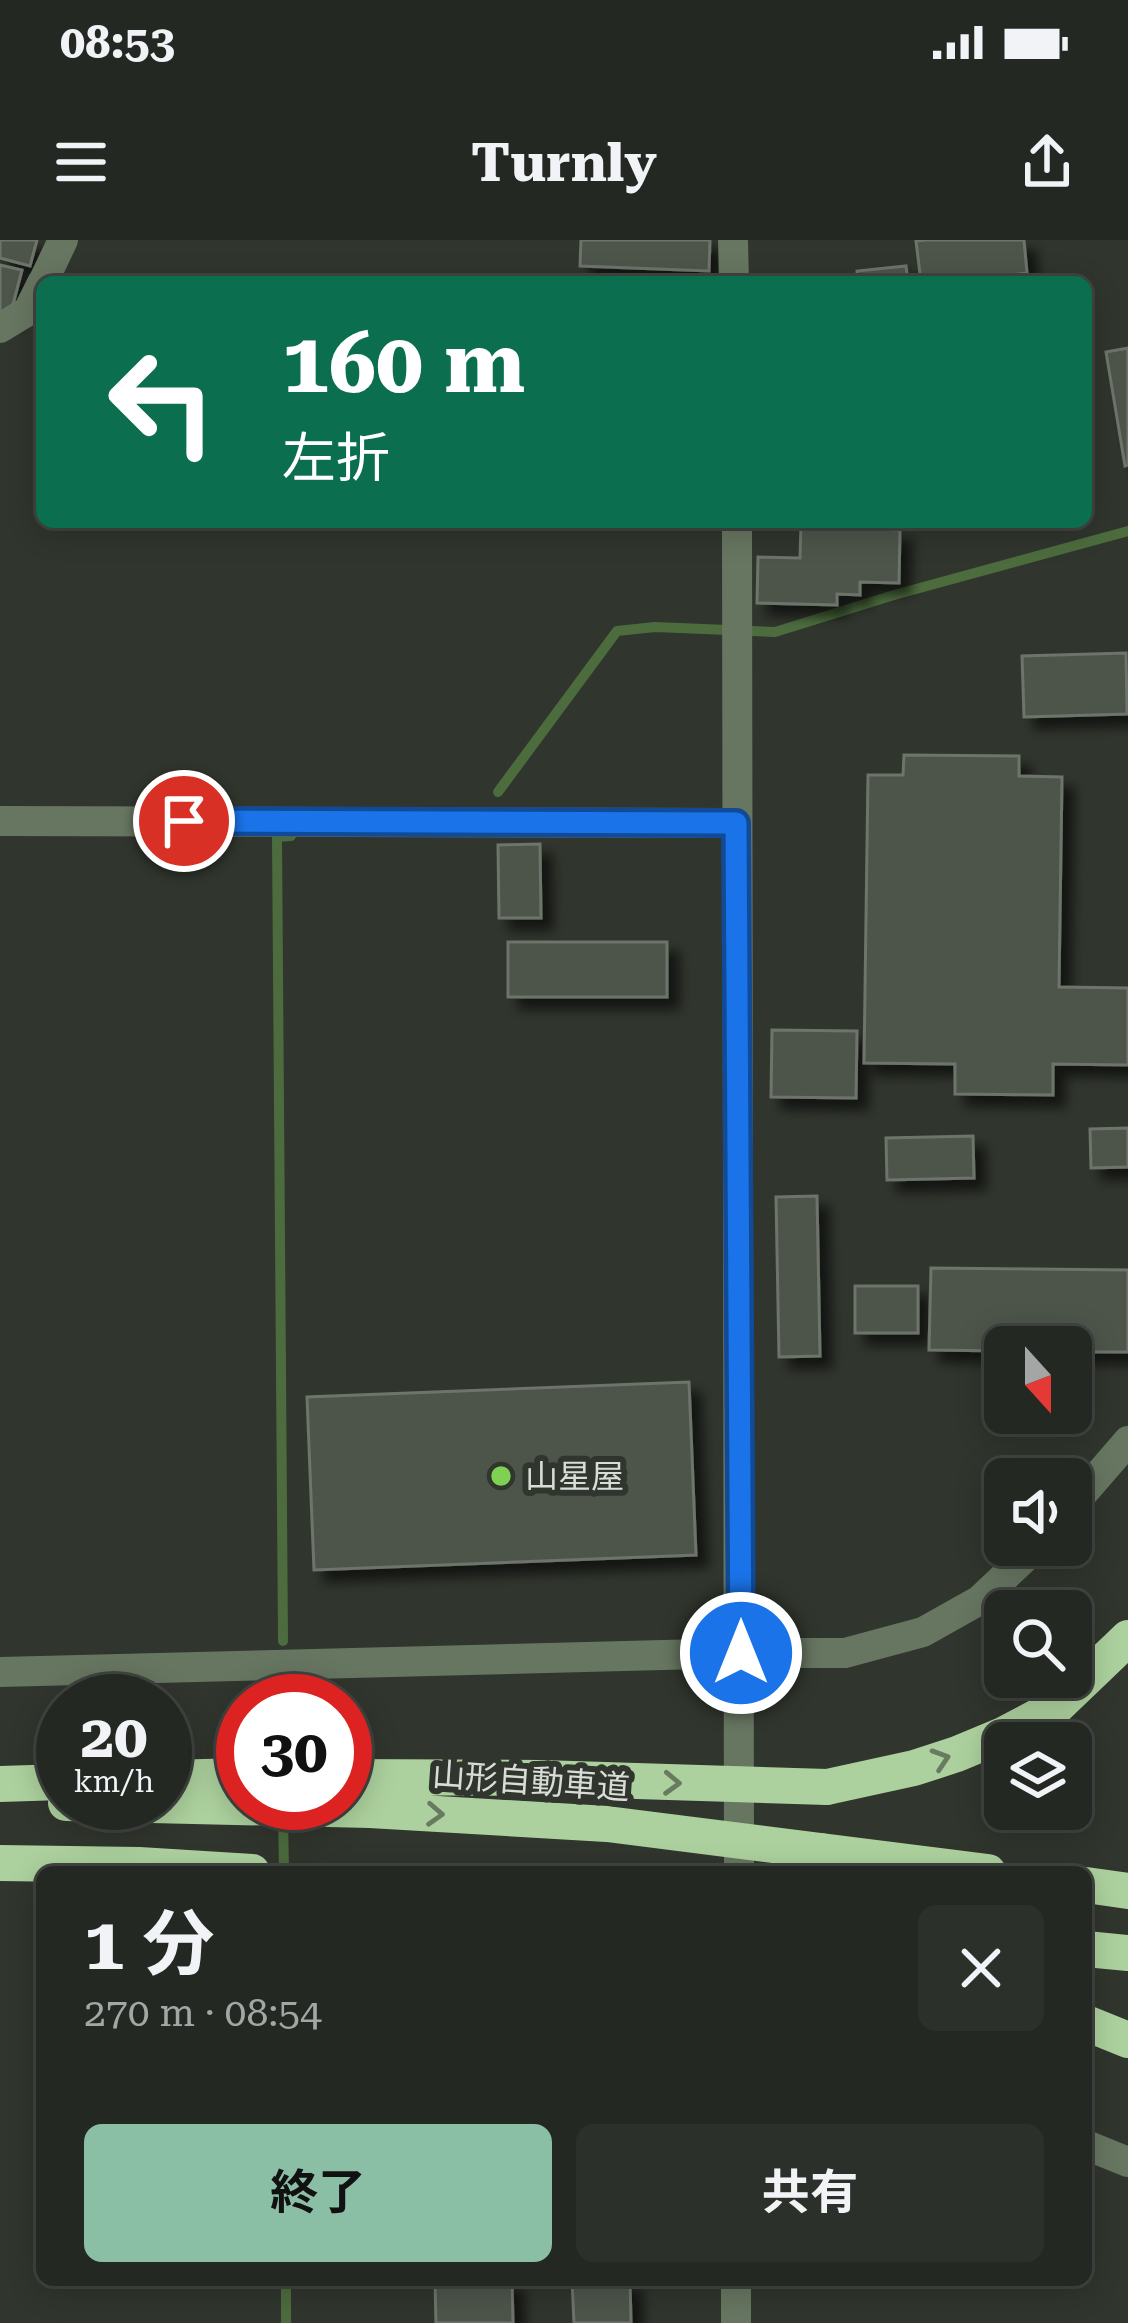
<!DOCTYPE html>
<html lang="ja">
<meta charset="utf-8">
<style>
body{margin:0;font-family:"Roboto Serif","Noto Sans JP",serif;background:#2c302a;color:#f1f3f6;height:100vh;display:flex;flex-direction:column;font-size:45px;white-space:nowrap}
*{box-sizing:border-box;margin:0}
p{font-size:39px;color:#a3a6a5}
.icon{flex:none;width:66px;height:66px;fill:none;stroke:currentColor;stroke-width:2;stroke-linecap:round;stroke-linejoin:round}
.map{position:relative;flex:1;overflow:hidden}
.side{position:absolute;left:36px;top:1626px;width:1056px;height:420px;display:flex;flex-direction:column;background:#242822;border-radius:18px;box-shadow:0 6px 30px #0003,0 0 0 3px #414440}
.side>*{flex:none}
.top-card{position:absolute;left:36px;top:36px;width:1056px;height:252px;border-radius:18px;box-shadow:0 6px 30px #0003,0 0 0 3px #414440;background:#0b6e4f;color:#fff;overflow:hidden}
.needle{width:78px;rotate:159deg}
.tools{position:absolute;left:984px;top:1086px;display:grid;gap:24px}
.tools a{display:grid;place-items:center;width:108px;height:108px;border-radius:18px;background:#242822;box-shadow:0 6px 30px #0003,0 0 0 3px #414440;font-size:60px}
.speed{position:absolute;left:36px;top:1434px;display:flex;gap:24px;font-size:60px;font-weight:700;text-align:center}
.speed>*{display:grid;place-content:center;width:156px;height:156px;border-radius:50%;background:#242822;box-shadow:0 6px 30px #0003,0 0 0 3px #414440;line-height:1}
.speed small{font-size:30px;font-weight:400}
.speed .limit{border:18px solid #d22;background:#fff;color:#111}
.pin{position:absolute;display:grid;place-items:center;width:102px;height:102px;color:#fff;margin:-51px;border:6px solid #fff;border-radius:50%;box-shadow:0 3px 12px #0007}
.me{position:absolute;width:132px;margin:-66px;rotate:0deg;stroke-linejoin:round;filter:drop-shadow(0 0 9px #0008)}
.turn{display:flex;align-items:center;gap:42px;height:252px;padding:0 48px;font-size:54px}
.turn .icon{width:156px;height:156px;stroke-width:2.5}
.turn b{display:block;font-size:84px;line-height:102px}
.round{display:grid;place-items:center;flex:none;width:126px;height:126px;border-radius:18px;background:#2c302a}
.overview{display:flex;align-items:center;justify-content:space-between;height:204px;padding:0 48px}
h1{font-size:72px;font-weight:700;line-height:90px}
.cta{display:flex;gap:24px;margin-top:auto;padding:24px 48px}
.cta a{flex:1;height:138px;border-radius:18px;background:#8abfa5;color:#111;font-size:48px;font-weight:700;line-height:138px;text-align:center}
.cta a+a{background:#2c302a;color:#f1f3f6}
.status{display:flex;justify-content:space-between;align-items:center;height:84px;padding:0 60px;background:#242822;direction:ltr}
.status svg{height:33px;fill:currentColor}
header{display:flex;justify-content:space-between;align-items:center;height:156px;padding:0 48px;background:#242822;font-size:54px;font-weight:700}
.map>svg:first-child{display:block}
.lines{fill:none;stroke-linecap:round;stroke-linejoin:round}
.stream{stroke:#4c6c3e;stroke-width:10}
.building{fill:#4e544b;stroke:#6d746b;stroke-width:3;filter:url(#shadow)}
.minor{stroke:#677661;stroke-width:30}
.highway{stroke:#add19e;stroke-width:36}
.highway-bridge{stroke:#add19e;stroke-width:36}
.oneway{stroke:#687b60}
.route-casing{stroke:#114b97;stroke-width:30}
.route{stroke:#1a73e8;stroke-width:21}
.poi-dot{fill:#7ed153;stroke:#30352d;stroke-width:4.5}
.labels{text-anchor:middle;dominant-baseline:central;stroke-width:12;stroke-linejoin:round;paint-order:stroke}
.poi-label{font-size:33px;fill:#d9ddd7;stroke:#30352d;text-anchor:start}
.street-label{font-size:33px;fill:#d9ddd7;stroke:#30352d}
</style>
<div class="status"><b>08:53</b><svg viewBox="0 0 49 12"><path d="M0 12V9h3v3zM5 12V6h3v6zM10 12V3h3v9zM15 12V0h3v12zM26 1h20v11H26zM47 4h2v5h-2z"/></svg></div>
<header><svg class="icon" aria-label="menu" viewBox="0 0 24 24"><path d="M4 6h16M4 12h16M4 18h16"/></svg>Turnly<svg class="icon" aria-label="share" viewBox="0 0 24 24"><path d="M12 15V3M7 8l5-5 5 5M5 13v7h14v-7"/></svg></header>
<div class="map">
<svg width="1128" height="2083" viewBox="0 0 1128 2083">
<defs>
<filter id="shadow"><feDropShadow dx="11" dy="11" stdDeviation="6" flood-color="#0009"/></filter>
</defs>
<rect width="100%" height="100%" fill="#30352d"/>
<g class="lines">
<!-- stream -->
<path class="stream" d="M498 552 617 391 655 387 775 392 894 355 1128 291
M283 1401 277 597 291 596
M283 1458V1461
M283 1575 284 1632
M286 2040V2083"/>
</g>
<!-- building -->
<path class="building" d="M0 0H37L30 26 0 18Z
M581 0H710L709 31 580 26Z
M925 0H1024L1027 33 954 42H921L916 1Z
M0 25 22 30 10 76 0 73Z
M906 26 908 42H858L857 31Z
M1128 108V225L1125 226 1106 112Z
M814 282H852V288L900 290 899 343 860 342V355L837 354V365L757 363 758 317 800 318 801 284Z
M1126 413 1127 474 1024 477 1022 416Z
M904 515 1019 516V536L1062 537 1059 747 1128 748V825L1053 824V855L955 854V824L864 823 868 535H903Z
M540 604 541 678H499L498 605Z
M508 702H667V757H508Z
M772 790 857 791 856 858 771 857Z
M1128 888V927L1091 928 1090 889Z
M973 896 974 938 887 940 886 898Z
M817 956 820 1116 779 1117 776 957Z
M931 1028 1128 1030V1112H1071V1107H1005V1111L929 1110Z
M855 1046H918V1093H855Z
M689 1142 696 1315 314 1330 307 1157Z
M435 2040H512L513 2083H436Z
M572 2040H630L631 2083H574Z"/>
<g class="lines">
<!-- minor -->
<path class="minor" d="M733 0 734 42
M43 42 63 0
M0 88 28 71 42 43
M737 282 739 1632
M0 581 737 583
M1071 1267 1128 1201
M0 1432 741 1413H845L923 1392 980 1360 1038 1305
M1086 1905 1128 1922
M736 2083V2040"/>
<!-- highway -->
<path class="highway" d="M165 1538 243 1536
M0 1544 63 1542
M827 1547 914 1528 957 1514 1005 1494 1056 1467 1128 1398
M821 1611 988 1632
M0 1623 139 1625 252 1632
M1086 1645 1128 1651
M1086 1709 1128 1713
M1086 1783 1128 1800"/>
<!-- highway-bridge -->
<path class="highway-bridge" d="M345 1537 541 1538 827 1547
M66 1563 370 1570 607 1584 821 1611"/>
</g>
<!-- one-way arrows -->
<defs><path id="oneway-chevron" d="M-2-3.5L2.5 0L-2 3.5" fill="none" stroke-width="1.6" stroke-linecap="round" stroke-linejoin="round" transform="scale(3)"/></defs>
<g class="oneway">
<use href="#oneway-chevron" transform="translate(941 1519) rotate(-18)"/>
<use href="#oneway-chevron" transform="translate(672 1543) rotate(2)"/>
<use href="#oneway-chevron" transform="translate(435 1574) rotate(3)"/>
</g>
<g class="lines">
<defs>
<path id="route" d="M184 581 736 583 741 1413"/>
</defs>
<!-- route casing -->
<use href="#route" class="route-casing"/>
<!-- route -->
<use href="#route" class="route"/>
</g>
<!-- markers -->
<circle class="poi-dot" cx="501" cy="1236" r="12"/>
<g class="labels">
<!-- poi labels -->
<g class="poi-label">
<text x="525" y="1236">山星屋</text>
</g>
<!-- street labels -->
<g class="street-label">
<text transform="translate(531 1541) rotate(4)">山形自動車道</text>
</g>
</g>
</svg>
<div class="tools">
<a><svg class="needle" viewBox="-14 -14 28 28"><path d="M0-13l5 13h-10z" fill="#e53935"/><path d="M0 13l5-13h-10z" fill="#a3a6a5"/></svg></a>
<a><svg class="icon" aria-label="sound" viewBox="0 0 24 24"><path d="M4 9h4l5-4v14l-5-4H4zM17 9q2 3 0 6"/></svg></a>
<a><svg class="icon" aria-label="search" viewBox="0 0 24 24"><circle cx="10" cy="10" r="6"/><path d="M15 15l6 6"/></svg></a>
<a><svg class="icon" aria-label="layers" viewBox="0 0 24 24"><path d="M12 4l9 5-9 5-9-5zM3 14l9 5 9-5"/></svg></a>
</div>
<div class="speed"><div>20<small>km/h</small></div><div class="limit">30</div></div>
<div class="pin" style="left:184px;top:581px;background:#d93025"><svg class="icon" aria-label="arrive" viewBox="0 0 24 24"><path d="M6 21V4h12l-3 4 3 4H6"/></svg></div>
<svg class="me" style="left:741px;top:1413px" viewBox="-20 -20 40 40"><circle r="17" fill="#1a73e8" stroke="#fff" stroke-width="3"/><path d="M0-11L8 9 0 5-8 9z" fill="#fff"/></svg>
<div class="top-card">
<div class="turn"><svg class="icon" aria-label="left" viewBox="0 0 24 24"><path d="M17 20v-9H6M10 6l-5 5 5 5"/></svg><div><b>160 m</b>左折</div></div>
</div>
<section class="side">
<div class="overview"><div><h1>1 分</h1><p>270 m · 08:54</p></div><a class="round"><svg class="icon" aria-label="close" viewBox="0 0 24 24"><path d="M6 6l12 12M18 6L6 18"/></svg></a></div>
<div class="cta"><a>終了</a><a>共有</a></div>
</section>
</div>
